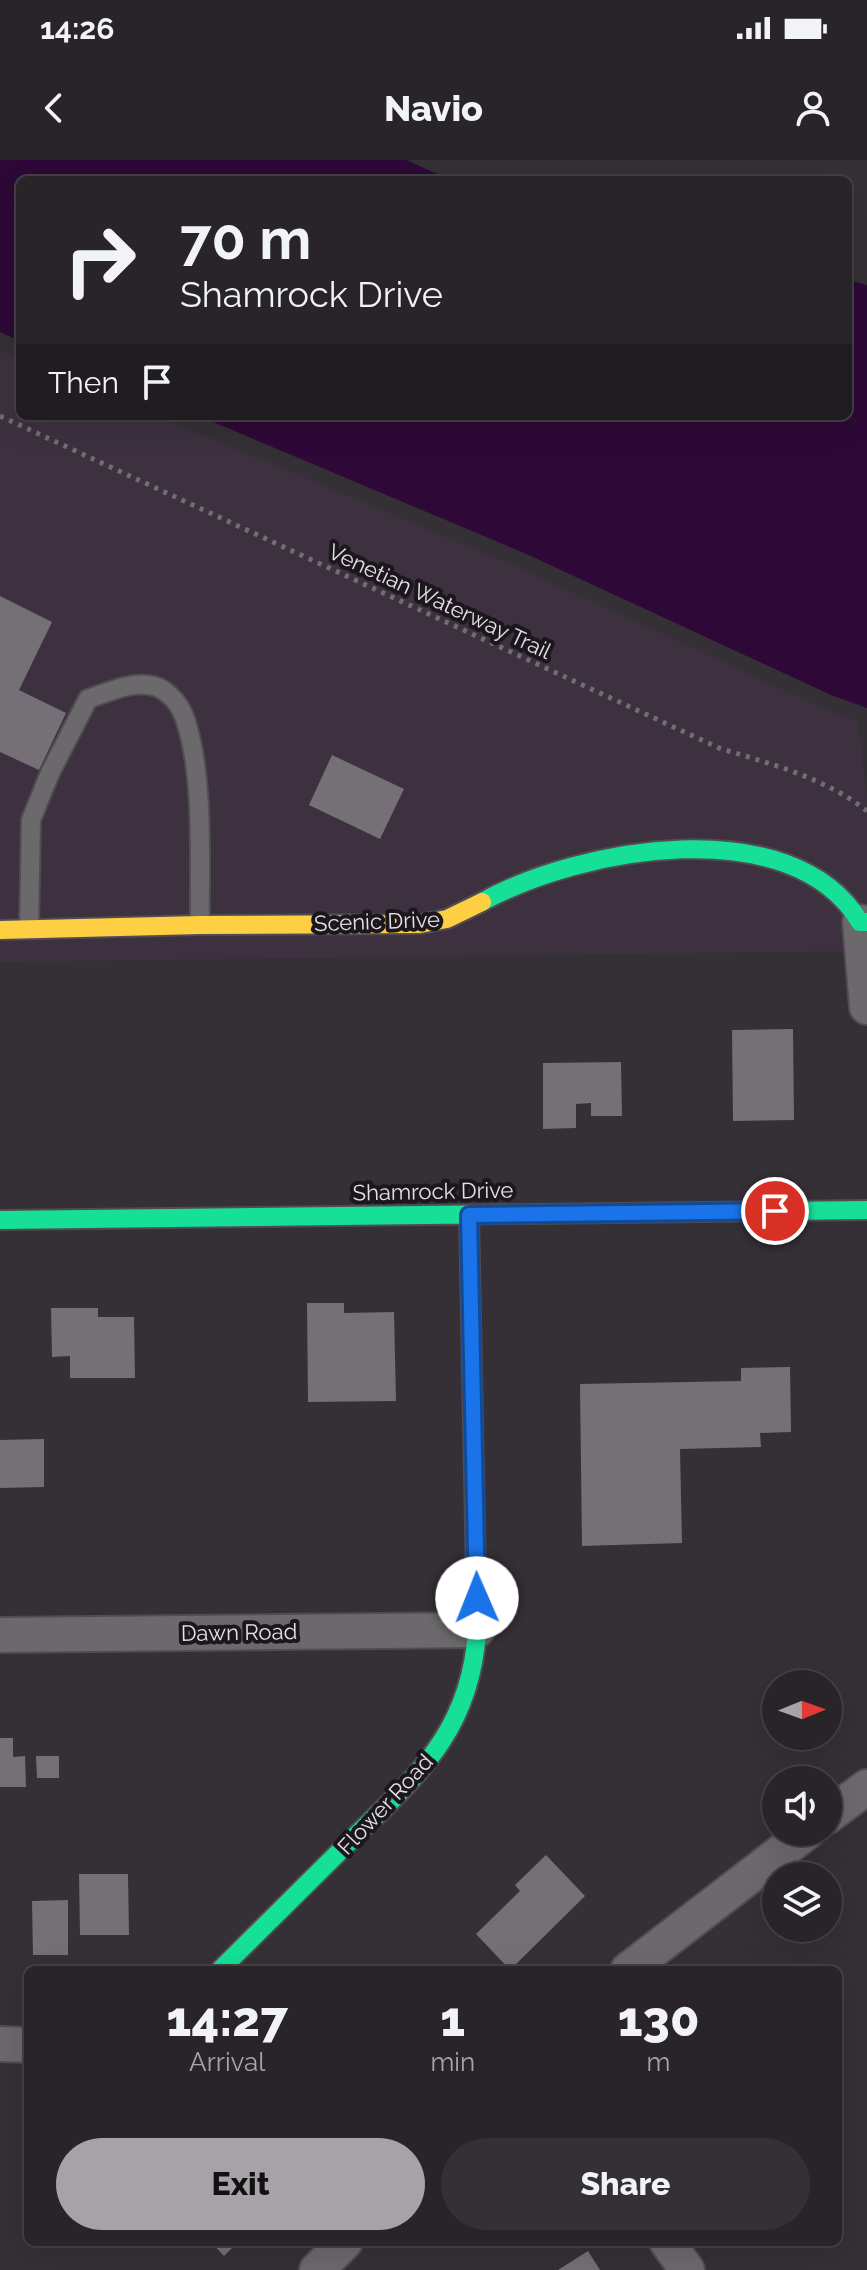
<!DOCTYPE html>
<style>
body{margin:0;font-family:Raleway,sans-serif;background:#343034;color:#f1f3f6;height:100vh;display:flex;flex-direction:column;font-size:30px;white-space:nowrap}
*{box-sizing:border-box;margin:0}
p{font-size:26px;color:#a5a4a8}
.icon{flex:none;width:44px;height:44px;fill:none;stroke:currentColor;stroke-width:2;stroke-linecap:round;stroke-linejoin:round}
.map{position:relative;flex:1;overflow:hidden}
.panel{position:absolute;left:24px;top:1806px;width:818px;height:280px;display:flex;flex-direction:column;background:#282428;border-radius:12px;box-shadow:0 8px 32px #0002,0 0 0 2px #444145}
.panel>*{flex:none}
.guide{position:absolute;left:16px;top:16px;width:836px;height:244px;border-radius:12px;box-shadow:0 8px 32px #0002,0 0 0 2px #444145;background:#282428;color:#f1f3f6;overflow:hidden}
.needle{width:52px;rotate:89deg}
.buttons{position:absolute;left:762px;top:1510px;display:grid;gap:16px}
.buttons a{display:grid;place-items:center;width:80px;height:80px;border-radius:50%;background:#282428;box-shadow:0 8px 32px #0002,0 0 0 2px #444145;font-size:40px}
.pin{position:absolute;display:grid;place-items:center;width:68px;height:68px;color:#fff;margin:-34px;border:4px solid #fff;border-radius:50%;box-shadow:0 2px 8px #0007}
.me{position:absolute;width:88px;margin:-44px;rotate:359deg;stroke-linejoin:round;filter:drop-shadow(0 0 6px #0008)}
.turn{display:flex;align-items:center;gap:28px;height:168px;padding:0 32px;font-size:36px}
.turn .icon{width:104px;height:104px;stroke-width:2.5}
.turn b{display:block;font-size:56px;line-height:68px}
.then{display:flex;align-items:center;height:76px;padding:0 32px;background:#0003;gap:16px;font-size:30px}
.eta{display:flex;justify-content:space-evenly;align-items:center;height:136px;text-align:center}
.eta b{font-size:48px;font-weight:800;line-height:56px}
.primary-button{display:flex;gap:16px;margin-top:auto;padding:16px 32px}
.primary-button a{flex:1;height:92px;border-radius:48px;background:#a7a1a8;color:#111;font-size:32px;font-weight:800;line-height:92px;text-align:center}
.primary-button a+a{background:#343034;color:#f1f3f6}
.status{display:flex;justify-content:space-between;align-items:center;height:56px;padding:0 40px;background:#282428;direction:ltr}
.status svg{height:22px;fill:currentColor}
header{display:flex;justify-content:space-between;align-items:center;height:104px;padding:0 32px;background:#282428;font-size:36px;font-weight:800}
.map>svg:first-child{display:block}
.built{fill:#3d3140}
.water{fill:#2e0937}
.building{fill:#747075}
.lines{fill:none;stroke-linecap:round;stroke-linejoin:round}
.lane-casing{stroke:#514c52;stroke-width:22}
.street-casing{stroke:#514c52;stroke-width:38}
.fast-casing{stroke:#514c52;stroke-width:22}
.slow-casing{stroke:#514c52;stroke-width:22}
.path{stroke:#716e72;stroke-width:5;stroke-dasharray:4 6;stroke-linecap:butt}
.lane{stroke:#6c696d;stroke-width:18}
.street{stroke:#6c696d;stroke-width:34}
.fast{stroke:#16e098;stroke-width:18}
.slow{stroke:#ffcf43;stroke-width:18}
.route-casing{stroke:#114b97;stroke-width:20}
.route{stroke:#1a73e8;stroke-width:14}
.labels{text-anchor:middle;dominant-baseline:central;stroke-width:8;stroke-linejoin:round;paint-order:stroke}
.street-label{font-size:22px;fill:#e4dee6;stroke:#1b171d}
</style>
<div class="status"><b>14:26</b><svg viewBox="0 0 49 12"><path d="M0 12V9h3v3zM5 12V6h3v6zM10 12V3h3v9zM15 12V0h3v12zM26 1h20v11H26zM47 4h2v5h-2z"/></svg></div>
<header><svg class="icon" aria-label="back" viewBox="0 0 24 24"><path d="M15 5l-7 7 7 7"/></svg>Navio<svg class="icon" aria-label="person" viewBox="0 0 24 24"><circle cx="12" cy="8" r="4"/><path d="M4 21q1-7 8-7t8 7"/></svg></header>
<div class="map">
<svg width="867" height="2110" viewBox="0 0 867 2110">
<rect width="100%" height="100%" fill="#353036"/>
<!-- built -->
<path class="built" d="M0 190 20 198V256H158L517 407 823 548 858 562 867 637V791L0 802Z"/>
<!-- water -->
<path class="water" d="M0 0H406L451 20H20V181L0 172Z
M848 120 867 125V548L831 535 524 393 199 256H848Z"/>
<!-- building -->
<path class="building" d="M0 436 52 462 19 530 66 553 39 610 0 592Z
M332 595 404 629 380 679 309 645Z
M793 869 794 960 733 961 732 870Z
M621 902 622 956H591V943L576 944V968L543 969V903Z
M307 1143H344V1153L394 1152 396 1241 308 1242Z
M51 1148H98V1157H134L135 1218H70V1196L52 1197Z
M790 1207 791 1272 760 1273 761 1287 680 1289 682 1383 582 1386 580 1224 741 1221V1208Z
M44 1279V1327L0 1328V1280Z
M0 1578H13V1597L25 1596 26 1627H0Z
M36 1596H59V1618H37Z
M546 1695 585 1736 510 1810 476 1774 520 1731 515 1725Z
M79 1714H128L129 1775H80Z
M68 1740V1795H33L32 1741Z
M211 2082H238L224 2096Z
M588 2091 600 2110H558Z"/>
<g class="lines">
<defs>
<path id="lane" d="M29 769 31 660 50 613 88 539C106 533 129 522 148 525 164 526 178 541 184 556 205 614 199 702 200 765"/>
<path id="street" d="M860 762 867 847
M0 1475 477 1470
M828 1656 867 1627
M628 1810 807 1672
M0 1884 28 1885
M667 2082 687 2110
M317 2110 345 2082"/>
<path id="fast" d="M482 742C579 688 792 649 860 762H867
M0 1060 867 1050
M220 1810C261 1769 302 1729 343 1688 412 1620 471 1575 477 1470L469 1055"/>
<path id="slow" d="M0 770 200 765 420 764 447 759 482 742"/>
</defs>
<!-- lane casing -->
<use href="#lane" class="lane-casing"/>
<!-- street casing -->
<use href="#street" class="street-casing"/>
<!-- fast casing -->
<use href="#fast" class="fast-casing"/>
<!-- slow casing -->
<use href="#slow" class="slow-casing"/>
<!-- path -->
<path class="path" d="M0 256 719 588C770 604 824 617 867 651"/>
<!-- lane -->
<use href="#lane" class="lane"/>
<!-- street -->
<use href="#street" class="street"/>
<!-- fast -->
<use href="#fast" class="fast"/>
<!-- slow -->
<use href="#slow" class="slow"/>
</g>
<g class="lines">
<defs>
<path id="route" d="M477 1438 469 1055 775 1051"/>
</defs>
<!-- route casing -->
<use href="#route" class="route-casing"/>
<!-- route -->
<use href="#route" class="route"/>
</g>
<g class="labels">
<!-- street labels -->
<g class="street-label">
<text transform="translate(440 441) rotate(25)">Venetian Waterway Trail</text>
<text transform="translate(377 761) rotate(-2)">Scenic Drive</text>
<text transform="translate(433 1031) rotate(-1)">Shamrock Drive</text>
<text transform="translate(239 1472) rotate(-1)">Dawn Road</text>
<text transform="translate(385 1644) rotate(-47)">Flower Road</text>
</g>
</g>
</svg>
<div class="buttons">
<a><svg class="needle" viewBox="-14 -14 28 28"><path d="M0-13l5 13h-10z" fill="#e53935"/><path d="M0 13l5-13h-10z" fill="#a5a4a8"/></svg></a>
<a><svg class="icon" aria-label="sound" viewBox="0 0 24 24"><path d="M4 9h4l5-4v14l-5-4H4zM17 9q2 3 0 6"/></svg></a>
<a><svg class="icon" aria-label="layers" viewBox="0 0 24 24"><path d="M12 4l9 5-9 5-9-5zM3 14l9 5 9-5"/></svg></a>
</div>
<div class="pin" style="left:775px;top:1051px;background:#d93025"><svg class="icon" aria-label="arrive" viewBox="0 0 24 24"><path d="M6 21V4h12l-3 4 3 4H6"/></svg></div>
<svg class="me" style="left:477px;top:1438px" viewBox="-20 -20 40 40"><circle r="19" fill="#fff"/><path d="M0-13L10 11 0 6-10 11z" fill="#1a73e8"/></svg>
<div class="guide">
<div class="turn"><svg class="icon" aria-label="right" viewBox="0 0 24 24"><path d="M7 20v-9h11M14 6l5 5-5 5"/></svg><div><b>70 m</b>Shamrock Drive</div></div>
<div class="then">Then<svg class="icon" aria-label="arrive" viewBox="0 0 24 24"><path d="M6 21V4h12l-3 4 3 4H6"/></svg></div>
</div>
<section class="panel">
<div class="eta">
<div><b>14:27</b><p>Arrival</p></div>
<div><b>1</b><p>min</p></div>
<div><b>130</b><p>m</p></div>
</div>
<div class="primary-button"><a>Exit</a><a>Share</a></div>
</section>
</div>
